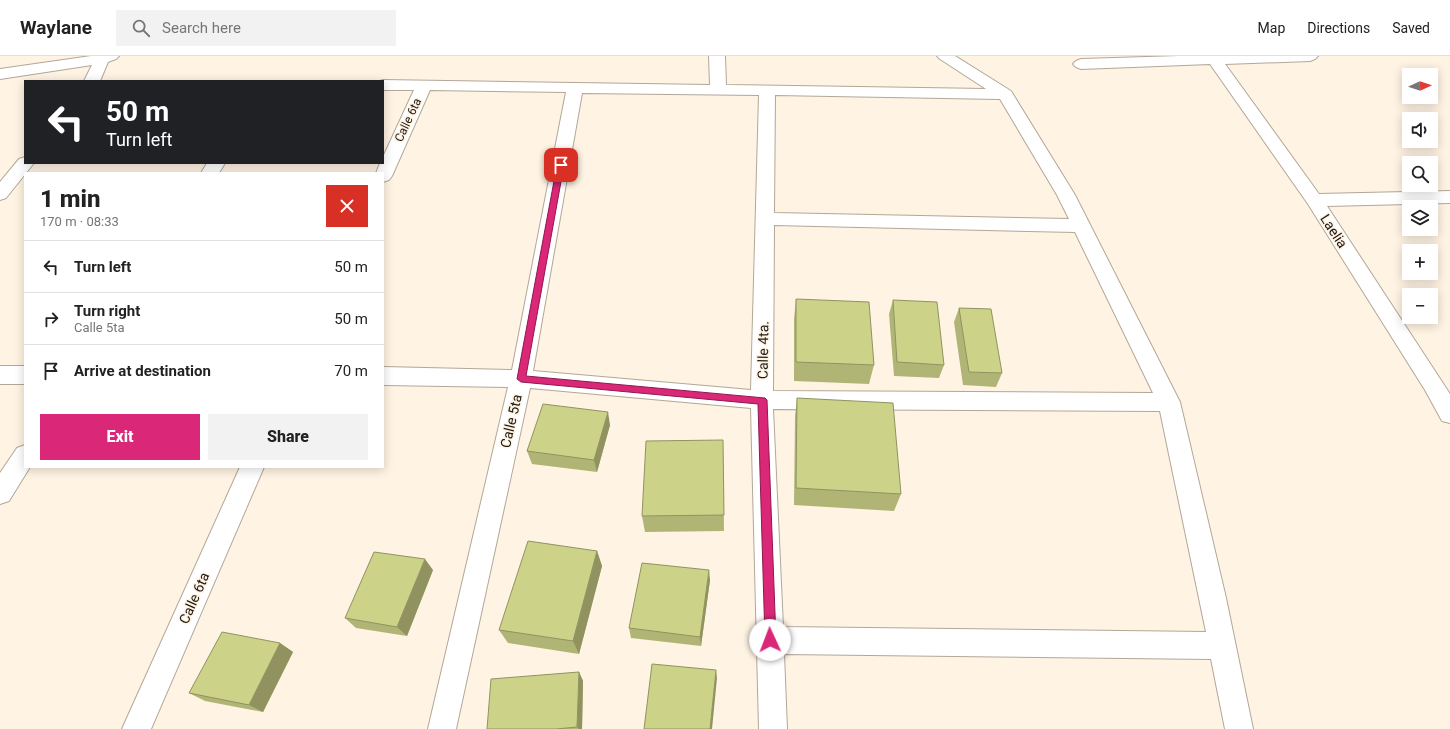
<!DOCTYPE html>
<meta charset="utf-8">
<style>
body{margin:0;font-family:Roboto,sans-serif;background:#f2f2f2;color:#222;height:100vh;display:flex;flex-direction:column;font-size:15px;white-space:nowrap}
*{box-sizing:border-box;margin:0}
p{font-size:13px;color:#767676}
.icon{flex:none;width:22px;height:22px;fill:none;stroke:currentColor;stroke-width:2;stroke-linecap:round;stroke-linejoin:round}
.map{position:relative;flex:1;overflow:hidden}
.drawer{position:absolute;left:24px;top:116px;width:360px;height:296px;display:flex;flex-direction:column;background:#fff;border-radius:0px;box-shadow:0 2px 10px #0003}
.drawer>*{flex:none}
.banner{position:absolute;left:24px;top:24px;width:360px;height:84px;border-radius:0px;box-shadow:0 2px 10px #0003;background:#202124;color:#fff;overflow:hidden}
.needle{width:26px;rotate:87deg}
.fabs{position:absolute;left:1402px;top:12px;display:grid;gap:8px}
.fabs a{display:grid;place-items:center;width:36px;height:36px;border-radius:0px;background:#fff;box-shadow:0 2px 10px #0003;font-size:20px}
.pin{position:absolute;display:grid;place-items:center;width:34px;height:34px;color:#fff;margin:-17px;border-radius:8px;box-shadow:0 2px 6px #0006}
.me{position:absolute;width:44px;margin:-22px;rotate:358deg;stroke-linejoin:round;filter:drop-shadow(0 0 3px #0008)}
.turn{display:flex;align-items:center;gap:14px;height:84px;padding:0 16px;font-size:18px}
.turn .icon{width:52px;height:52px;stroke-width:2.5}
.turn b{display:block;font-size:28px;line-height:34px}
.round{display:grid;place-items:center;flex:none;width:42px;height:42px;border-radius:0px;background:#f2f2f2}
.headline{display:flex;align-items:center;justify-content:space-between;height:68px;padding:0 16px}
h1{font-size:24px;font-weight:800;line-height:30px}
.button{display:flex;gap:8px;margin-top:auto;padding:8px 16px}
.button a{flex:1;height:46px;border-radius:0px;background:#db2777;color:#fff;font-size:16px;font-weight:800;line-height:46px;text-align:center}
.button a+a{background:#f2f2f2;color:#222}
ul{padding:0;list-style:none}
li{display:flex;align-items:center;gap:12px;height:52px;padding:0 16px;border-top:1px solid #e0e0e0}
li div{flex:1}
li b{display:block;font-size:15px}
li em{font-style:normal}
header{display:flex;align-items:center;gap:24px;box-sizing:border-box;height:56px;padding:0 20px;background:#fff;border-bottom:1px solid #e0e0e0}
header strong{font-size:19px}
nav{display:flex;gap:22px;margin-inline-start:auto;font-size:14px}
.search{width:280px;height:36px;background:#f2f2f2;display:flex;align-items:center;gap:10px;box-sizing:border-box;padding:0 14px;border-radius:0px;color:#767676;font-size:15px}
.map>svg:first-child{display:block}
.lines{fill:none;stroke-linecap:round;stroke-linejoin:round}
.minor-casing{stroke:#b2a798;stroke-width:2}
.minor{fill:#fff;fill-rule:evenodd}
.wall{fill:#b0b576}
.shaded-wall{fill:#909360}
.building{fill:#cdd289;stroke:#909360}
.route{fill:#db2777;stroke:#8e194d}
.labels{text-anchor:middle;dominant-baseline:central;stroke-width:3;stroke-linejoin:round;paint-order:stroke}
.far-street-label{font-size:12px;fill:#1d1914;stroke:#fff3e3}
.street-label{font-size:14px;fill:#1d1914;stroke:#fff3e3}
</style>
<header>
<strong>Waylane</strong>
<div class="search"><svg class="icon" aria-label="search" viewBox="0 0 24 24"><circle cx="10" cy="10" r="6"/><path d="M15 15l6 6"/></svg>Search here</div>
<nav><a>Map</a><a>Directions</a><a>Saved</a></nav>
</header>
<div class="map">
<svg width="1450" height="673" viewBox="0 0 1450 673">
<rect width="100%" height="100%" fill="#fff3e3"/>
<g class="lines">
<defs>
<path id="minor" d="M91 0H119L116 3 108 6 100 25H84L92 9 0 23V13Z
M709 0H725L726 29 986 33 940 3 937 0H955L1011 35 1075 139 1180 346 1226 542 1253 673H1225L1211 603 784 598 787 673H759L751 352 530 332 456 673H428L508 331 383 329V311L512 314 566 36 430 34 392 120 389 124 383 126V117H376L380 107H383V101L414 34H383V25H380L383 24 710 29ZM582 37 759 39 751 334 533 315ZM775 39 1000 43 1057 139 1069 163 774 157ZM774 169 1075 176 1153 337 773 335ZM773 353 1160 355 1206 576 783 571Z
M1179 0H1318L1315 3 1310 5 1225 8 1319 138 1450 135V147L1327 150 1450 338V367L1442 365 1425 334 1308 148 1210 8 1081 13 1076 11 1073 8 1076 5 1081 3Z
M25 101V107H34L6 142 0 144V126L19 103Z
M207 107H225L219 117H201Z
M0 310H25V328H0Z
M25 389V411H30L9 445 0 448V417L17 392Z
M240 411H264L151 673H122Z"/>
</defs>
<!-- minor casing -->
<use href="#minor" class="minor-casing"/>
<!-- minor -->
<use href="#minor" class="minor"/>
</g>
<!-- wall -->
<path class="wall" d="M796 243 874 309 869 328 794 325V263Z
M893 244 944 309 939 322 894 320 889 258Z
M959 252 1002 317 996 331 963 329 954 266Z
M797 342 901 438 894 455 794 449 795 360Z
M610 369 597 416 532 408 527 395Z
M723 384 724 475 645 476 642 460Z
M597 495 602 510 579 598 508 587 499 574Z
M433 514 407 580 356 572 345 562Z
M710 524 701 590 631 582 629 572Z
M280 587 293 596 263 656 205 645 189 637Z
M579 616 583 625 582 673H487Z"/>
<!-- shaded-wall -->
<path class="shaded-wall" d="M608 356 610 369 597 416 594 404Z
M597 495 602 510 579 598 573 585Z
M425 503 433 514 407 580 397 571Z
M709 514 710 524 701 590 700 581Z
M280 587 293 596 263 656 249 649Z
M716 614 717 622 712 673H710Z
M579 616 583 625 582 673H579L577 671Z"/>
<!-- building -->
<path class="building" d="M796 243 869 246 874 309 796 306Z
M893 244 937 246 944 309 897 306Z
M959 252 991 253 1002 317 969 316Z
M797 342 893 347 901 438 796 432Z
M543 348 608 356 594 404 527 395Z
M723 384 724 459 642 460 646 385Z
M528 485 597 495 573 585 499 574Z
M374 496 425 503 397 571 345 562Z
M642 507 709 514 700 581 629 572Z
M222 576 280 587 249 649 189 637Z
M652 608 716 614 710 673H644Z
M579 616 577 671 556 673H487L491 623Z"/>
<!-- route -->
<path class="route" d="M561 106 564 109 526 320 765 342 767 344 776 584 774 588 770 590 766 588 765 584 758 348 521 326 517 323 557 109Z"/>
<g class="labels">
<!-- far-street labels -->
<g class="far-street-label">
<text transform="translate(408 64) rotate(-65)">Calle 6ta</text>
</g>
<!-- street labels -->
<g class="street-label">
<text transform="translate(1334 175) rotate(57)">Laelia</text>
<text transform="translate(763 294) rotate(-89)">Calle 4ta.</text>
<text transform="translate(511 365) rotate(-77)">Calle 5ta</text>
<text transform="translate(194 542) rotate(-66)">Calle 6ta</text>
</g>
</g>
</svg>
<div class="fabs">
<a><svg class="needle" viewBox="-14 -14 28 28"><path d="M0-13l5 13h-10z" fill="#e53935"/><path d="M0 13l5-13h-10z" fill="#767676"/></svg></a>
<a><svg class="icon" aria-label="sound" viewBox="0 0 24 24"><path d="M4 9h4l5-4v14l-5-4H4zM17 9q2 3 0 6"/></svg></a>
<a><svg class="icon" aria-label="search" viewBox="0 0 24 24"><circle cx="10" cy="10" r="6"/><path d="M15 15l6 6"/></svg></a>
<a><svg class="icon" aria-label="layers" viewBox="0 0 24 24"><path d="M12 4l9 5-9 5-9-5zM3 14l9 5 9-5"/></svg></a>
<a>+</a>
<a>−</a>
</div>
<div class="pin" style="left:561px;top:109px;background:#d93025"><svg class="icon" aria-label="arrive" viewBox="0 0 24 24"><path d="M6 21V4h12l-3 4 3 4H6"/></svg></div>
<svg class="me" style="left:770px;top:584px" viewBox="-20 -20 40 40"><circle r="19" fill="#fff"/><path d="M0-13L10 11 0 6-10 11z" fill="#db2777"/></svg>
<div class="banner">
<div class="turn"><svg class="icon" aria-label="left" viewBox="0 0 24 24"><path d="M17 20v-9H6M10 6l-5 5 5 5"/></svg><div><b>50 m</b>Turn left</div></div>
</div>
<section class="drawer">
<div class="headline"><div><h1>1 min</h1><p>170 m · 08:33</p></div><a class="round" style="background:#d93025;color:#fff"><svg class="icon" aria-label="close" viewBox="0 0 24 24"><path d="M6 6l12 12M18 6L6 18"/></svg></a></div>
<ul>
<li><svg class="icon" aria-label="left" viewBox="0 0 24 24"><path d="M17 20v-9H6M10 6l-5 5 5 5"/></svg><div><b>Turn left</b></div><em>50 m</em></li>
<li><svg class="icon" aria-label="right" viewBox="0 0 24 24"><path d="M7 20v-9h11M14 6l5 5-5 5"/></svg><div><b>Turn right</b><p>Calle 5ta</p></div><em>50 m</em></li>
<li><svg class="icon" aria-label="arrive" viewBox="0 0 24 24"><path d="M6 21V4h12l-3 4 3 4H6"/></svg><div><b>Arrive at destination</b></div><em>70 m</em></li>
</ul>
<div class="button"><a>Exit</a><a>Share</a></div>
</section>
</div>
